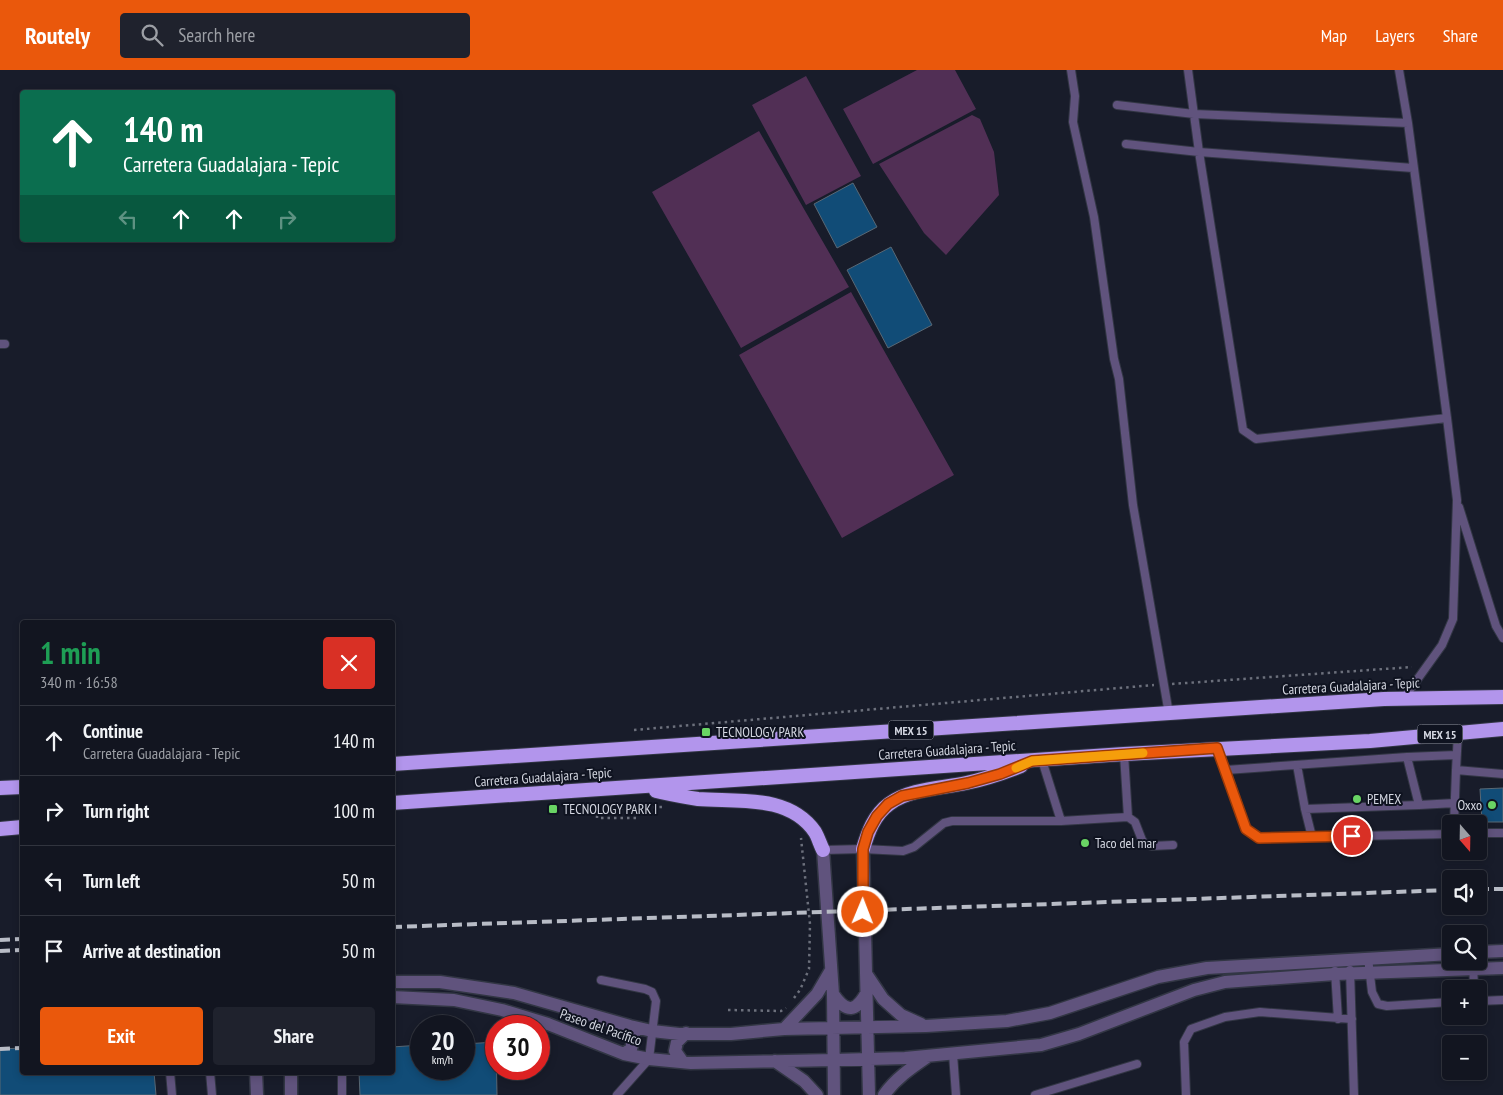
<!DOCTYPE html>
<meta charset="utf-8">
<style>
body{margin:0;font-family:"PT Sans Narrow",sans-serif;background:#1f222d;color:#f1f3f6;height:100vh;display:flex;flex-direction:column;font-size:19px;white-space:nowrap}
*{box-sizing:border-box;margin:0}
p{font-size:16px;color:#9c9fa5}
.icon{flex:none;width:28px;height:28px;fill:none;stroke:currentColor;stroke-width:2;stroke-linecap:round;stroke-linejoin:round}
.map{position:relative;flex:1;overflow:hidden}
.side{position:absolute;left:20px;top:550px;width:375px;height:455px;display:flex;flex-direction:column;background:#121520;border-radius:5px;box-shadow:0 2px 8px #0003,0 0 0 1px #31343e}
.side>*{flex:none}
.hud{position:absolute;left:20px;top:20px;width:375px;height:152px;border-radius:5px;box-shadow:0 2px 8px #0003,0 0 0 1px #31343e;background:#0b6e4f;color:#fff;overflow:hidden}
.needle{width:32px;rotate:160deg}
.tools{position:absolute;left:1442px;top:745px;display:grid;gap:10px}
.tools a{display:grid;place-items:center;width:45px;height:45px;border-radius:5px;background:#121520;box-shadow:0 2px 8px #0003,0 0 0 1px #31343e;font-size:25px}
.speed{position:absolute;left:410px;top:945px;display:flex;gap:10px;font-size:25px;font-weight:700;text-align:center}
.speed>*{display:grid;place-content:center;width:65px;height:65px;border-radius:50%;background:#121520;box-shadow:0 2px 8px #0003,0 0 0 1px #31343e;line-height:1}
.speed small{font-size:12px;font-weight:400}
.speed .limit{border:8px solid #d22;background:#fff;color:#111}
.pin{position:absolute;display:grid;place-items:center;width:42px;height:42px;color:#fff;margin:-21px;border:2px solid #fff;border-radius:50%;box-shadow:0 1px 5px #0007}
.me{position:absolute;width:55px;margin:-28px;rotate:1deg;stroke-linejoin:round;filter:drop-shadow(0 0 4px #0008)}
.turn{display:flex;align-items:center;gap:18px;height:105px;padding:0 20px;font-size:22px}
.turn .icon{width:65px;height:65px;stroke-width:2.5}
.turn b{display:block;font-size:35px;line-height:42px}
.lanes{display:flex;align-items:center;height:48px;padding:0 20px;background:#0003;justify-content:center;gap:25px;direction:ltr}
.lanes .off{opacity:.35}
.round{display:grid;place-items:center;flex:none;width:52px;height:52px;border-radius:5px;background:#1f222d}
.overview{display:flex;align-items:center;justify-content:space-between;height:85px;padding:0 20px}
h1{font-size:30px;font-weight:700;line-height:38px;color:#1e9e55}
.button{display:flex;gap:10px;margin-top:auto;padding:10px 20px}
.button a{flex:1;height:58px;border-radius:5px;background:#ea580c;color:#fff;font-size:20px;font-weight:700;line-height:58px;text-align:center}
.button a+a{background:#1f222d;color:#f1f3f6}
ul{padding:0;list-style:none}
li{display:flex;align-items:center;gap:15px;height:70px;padding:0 20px;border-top:1px solid #31343e}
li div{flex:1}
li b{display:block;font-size:19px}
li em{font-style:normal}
header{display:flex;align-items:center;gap:30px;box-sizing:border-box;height:70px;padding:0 25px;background:#ea580c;color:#fff}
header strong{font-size:24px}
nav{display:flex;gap:28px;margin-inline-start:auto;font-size:18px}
.search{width:350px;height:45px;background:#1f222d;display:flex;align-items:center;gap:12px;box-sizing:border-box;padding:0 18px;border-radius:5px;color:#9c9fa5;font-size:19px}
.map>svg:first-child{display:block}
.green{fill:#512f55}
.building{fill:#114c77;stroke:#596875}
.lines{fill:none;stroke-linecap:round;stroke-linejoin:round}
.service-casing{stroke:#323644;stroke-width:10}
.minor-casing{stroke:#323644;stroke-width:15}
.trunk-casing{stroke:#323644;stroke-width:16}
.path{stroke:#6c707c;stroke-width:2.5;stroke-dasharray:2.5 4;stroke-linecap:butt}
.service{stroke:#60537d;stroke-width:8}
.minor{stroke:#60537d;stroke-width:12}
.trunk{stroke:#b295ec;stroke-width:14}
.rail{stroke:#b8bcc6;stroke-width:4;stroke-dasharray:10 5;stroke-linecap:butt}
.route-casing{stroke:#983908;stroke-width:12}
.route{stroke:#ea580c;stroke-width:9}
.slow{stroke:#f59e0b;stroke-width:9}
.poi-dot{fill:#69d464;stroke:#0f1320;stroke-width:2}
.labels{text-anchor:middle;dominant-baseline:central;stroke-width:4;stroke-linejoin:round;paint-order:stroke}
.shield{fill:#0f1320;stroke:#999ca7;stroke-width:1}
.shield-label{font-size:12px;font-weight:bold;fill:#d4d7e1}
.street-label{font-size:14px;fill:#d4d7e1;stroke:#0f1320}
.poi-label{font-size:14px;fill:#d4d7e1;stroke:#0f1320;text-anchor:start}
</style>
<header>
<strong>Routely</strong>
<div class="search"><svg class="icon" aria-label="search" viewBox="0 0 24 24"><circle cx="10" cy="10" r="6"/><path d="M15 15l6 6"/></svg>Search here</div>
<nav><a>Map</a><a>Layers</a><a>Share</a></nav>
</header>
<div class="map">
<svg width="1503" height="1025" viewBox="0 0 1503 1025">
<rect width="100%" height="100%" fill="#181c2a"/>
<!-- green -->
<path class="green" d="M917 0H955L976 39 873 94 843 39Z
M806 6 861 106 806 135 752 35Z
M972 45 980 49 994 82 999 125 946 185 924 163 879 94Z
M759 61 849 217 741 278 652 122Z
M851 222 954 405 842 468 739 285Z"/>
<!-- building -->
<path class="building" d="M853 113 877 157 837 178 814 134Z
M891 177 932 255 888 278 847 200Z
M1503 718V752H1482L1480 719Z
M496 972 497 1025H360L359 1002H392V977L421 975V999H464V974Z
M22 978V1002H154L156 1025H0V979Z"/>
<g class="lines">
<defs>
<path id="service" d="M1071 0 1075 26 1073 52 1094 147 1114 289 1119 309 1133 435 1169 644
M1188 0 1199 82 1243 360 1256 369 1447 348
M1399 0 1408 53 1447 348 1457 430 1453 549 1442 575 1404 628
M1117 35 1194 44 1408 53
M1126 74 1199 82 1413 98
M0 274H5
M1459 437 1496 556 1503 568
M1217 678 1226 700 1407 687 1419 735 1455 733
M1407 687 1456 685
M1042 690 1061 751
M1297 695 1305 739 1419 735
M1226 700 1246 759 1259 768 1451 764
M1456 700 1458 663
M1305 739 1312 767
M1128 747 1135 752 1142 770 1145 774 1152 776 1173 775
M1454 754 1456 700 1503 704
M1479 763H1503
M823 780 863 779 903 781 914 777 944 753 952 751H1061L1128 747 1124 684
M1368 888 1372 922 1378 934 1387 936 1451 932
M1473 891 1474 919
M1350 900 1354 1025
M1335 901 1338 949
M601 910 645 919 652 922 656 931 649 989 617 1025
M1479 931 1503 930
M953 984 956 1025
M170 1002 172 1025
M210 1002 212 1025
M342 1002V1025
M1035 1025 1137 994
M1186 1025 1184 972 1191 959 1225 947 1260 942 1352 949"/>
<path id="minor" d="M863 779 869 1025
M823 780 833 924 834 1025
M1479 882 1503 881
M867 905 883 929 901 945 921 954
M392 912H440L514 923 630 956 652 961 679 964H731L784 959 926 956 1007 951 1050 943 1158 907 1207 898 1451 884
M833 924C847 944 856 942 867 922
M392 927 454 930 502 940 548 954 624 984 649 989 691 993 834 990 905 988 1041 975 1079 964 1194 920 1225 912 1335 904 1503 898
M784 959 817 924 831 900
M624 984 631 979 634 967 630 956
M682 991 675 981 677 972 686 963
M775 991 804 1011 817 1025
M256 1002 257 1025
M291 1002V1025
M884 1025C895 1009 911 998 927 987"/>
<path id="trunk" d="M392 694 1384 629 1503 627
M0 718 22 717
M656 721C670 724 683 727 698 729 737 732 789 724 815 762 818 767 820 774 823 780
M392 733 1124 684 1370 671 1503 659
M0 759 22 757
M863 779C868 762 874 745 889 734 909 719 942 718 966 713 985 709 1003 703 1021 696"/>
</defs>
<!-- service casing -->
<use href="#service" class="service-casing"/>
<!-- minor casing -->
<use href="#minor" class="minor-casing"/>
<!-- trunk casing -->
<use href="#trunk" class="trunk-casing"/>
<!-- path -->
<path class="path" d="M1172 614 1412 597
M634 660 1154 615
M636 748H597V739L662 737
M794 928 800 920 809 899 810 854 801 768
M728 940 781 941 786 938"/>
<!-- service -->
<use href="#service" class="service"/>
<!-- minor -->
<use href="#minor" class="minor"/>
<!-- trunk -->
<use href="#trunk" class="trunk"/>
<!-- rail -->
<path class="rail" d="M1479 819H1503
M392 857 1451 820
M0 870 22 869
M0 881 22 880
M0 979 22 978"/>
</g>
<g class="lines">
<defs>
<path id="route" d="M863 842V779L868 762 877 746 888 734 902 726 968 713 1000 704 1032 691 1217 678 1246 759 1259 768 1352 766"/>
</defs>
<!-- route casing -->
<use href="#route" class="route-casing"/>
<!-- route -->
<use href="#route" class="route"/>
<!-- slow -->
<path class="slow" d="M1016 698 1032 691 1143 683"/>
</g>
<!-- markers -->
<g class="poi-dot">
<rect x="701" y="657" width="10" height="10" rx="2.5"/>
<circle cx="1357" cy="729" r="5"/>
<circle cx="1492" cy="735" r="5"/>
<rect x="548" y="734" width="10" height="10" rx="2.5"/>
<circle cx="1085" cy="773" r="5"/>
</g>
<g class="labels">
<!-- shield labels -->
<g class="shield">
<rect x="888.5" y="650.5" width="45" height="19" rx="4"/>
<rect x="1417.5" y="654.5" width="45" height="19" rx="4"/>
</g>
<g class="shield-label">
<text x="911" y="660">MEX 15</text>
<text x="1440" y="664">MEX 15</text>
</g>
<!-- street labels -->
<g class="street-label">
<text transform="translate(1351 616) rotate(-3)">Carretera Guadalajara - Tepic</text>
<text transform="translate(947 680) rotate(-4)">Carretera Guadalajara - Tepic</text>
<text transform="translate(543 707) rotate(-4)">Carretera Guadalajara - Tepic</text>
<text transform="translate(601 957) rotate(19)">Paseo del Pacífico</text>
</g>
<!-- poi labels -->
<g class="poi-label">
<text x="716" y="662">TECNOLOGY PARK</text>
<text x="1367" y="729">PEMEX</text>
<text x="1482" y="735" text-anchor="end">Oxxo</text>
<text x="563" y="739">TECNOLOGY PARK I</text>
<text x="1095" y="773">Taco del mar</text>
</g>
</g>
</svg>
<div class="tools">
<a><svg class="needle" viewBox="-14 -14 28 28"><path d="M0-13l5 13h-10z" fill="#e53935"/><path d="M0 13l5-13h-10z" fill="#9c9fa5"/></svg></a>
<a><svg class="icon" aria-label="sound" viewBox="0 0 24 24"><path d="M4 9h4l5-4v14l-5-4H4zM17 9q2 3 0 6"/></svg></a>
<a><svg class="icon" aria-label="search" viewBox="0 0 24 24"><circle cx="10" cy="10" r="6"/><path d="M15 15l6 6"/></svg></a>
<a>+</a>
<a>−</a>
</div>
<div class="speed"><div>20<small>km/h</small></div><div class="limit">30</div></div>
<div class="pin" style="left:1352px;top:766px;background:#d93025"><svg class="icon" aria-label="arrive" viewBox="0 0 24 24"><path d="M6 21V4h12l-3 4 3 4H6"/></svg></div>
<svg class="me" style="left:863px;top:842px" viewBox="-20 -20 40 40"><circle r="17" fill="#ea580c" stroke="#fff" stroke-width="3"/><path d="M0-11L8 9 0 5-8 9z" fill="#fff"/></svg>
<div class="hud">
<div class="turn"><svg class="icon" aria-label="ahead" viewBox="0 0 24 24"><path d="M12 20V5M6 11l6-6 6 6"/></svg><div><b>140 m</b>Carretera Guadalajara - Tepic</div></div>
<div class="lanes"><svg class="icon off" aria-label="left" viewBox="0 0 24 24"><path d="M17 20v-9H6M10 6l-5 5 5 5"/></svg><svg class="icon" aria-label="ahead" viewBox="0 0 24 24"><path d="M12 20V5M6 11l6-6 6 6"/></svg><svg class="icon" aria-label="ahead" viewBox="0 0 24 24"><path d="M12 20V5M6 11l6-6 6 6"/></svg><svg class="icon off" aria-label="right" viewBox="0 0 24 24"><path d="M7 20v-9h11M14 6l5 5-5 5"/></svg></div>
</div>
<section class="side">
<div class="overview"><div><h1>1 min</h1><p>340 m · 16:58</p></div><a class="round" style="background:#d93025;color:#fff"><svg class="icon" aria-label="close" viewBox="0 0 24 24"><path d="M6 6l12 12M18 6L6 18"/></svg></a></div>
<ul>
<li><svg class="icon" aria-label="ahead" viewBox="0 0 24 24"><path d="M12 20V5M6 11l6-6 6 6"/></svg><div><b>Continue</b><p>Carretera Guadalajara - Tepic</p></div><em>140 m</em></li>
<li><svg class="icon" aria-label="right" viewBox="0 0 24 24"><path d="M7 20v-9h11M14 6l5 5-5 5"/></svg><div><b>Turn right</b></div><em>100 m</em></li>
<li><svg class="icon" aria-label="left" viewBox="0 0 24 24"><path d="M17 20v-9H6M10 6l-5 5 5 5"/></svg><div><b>Turn left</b></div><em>50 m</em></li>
<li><svg class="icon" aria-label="arrive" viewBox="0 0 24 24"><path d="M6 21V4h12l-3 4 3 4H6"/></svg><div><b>Arrive at destination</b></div><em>50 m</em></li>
</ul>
<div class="button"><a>Exit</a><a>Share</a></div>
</section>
</div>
